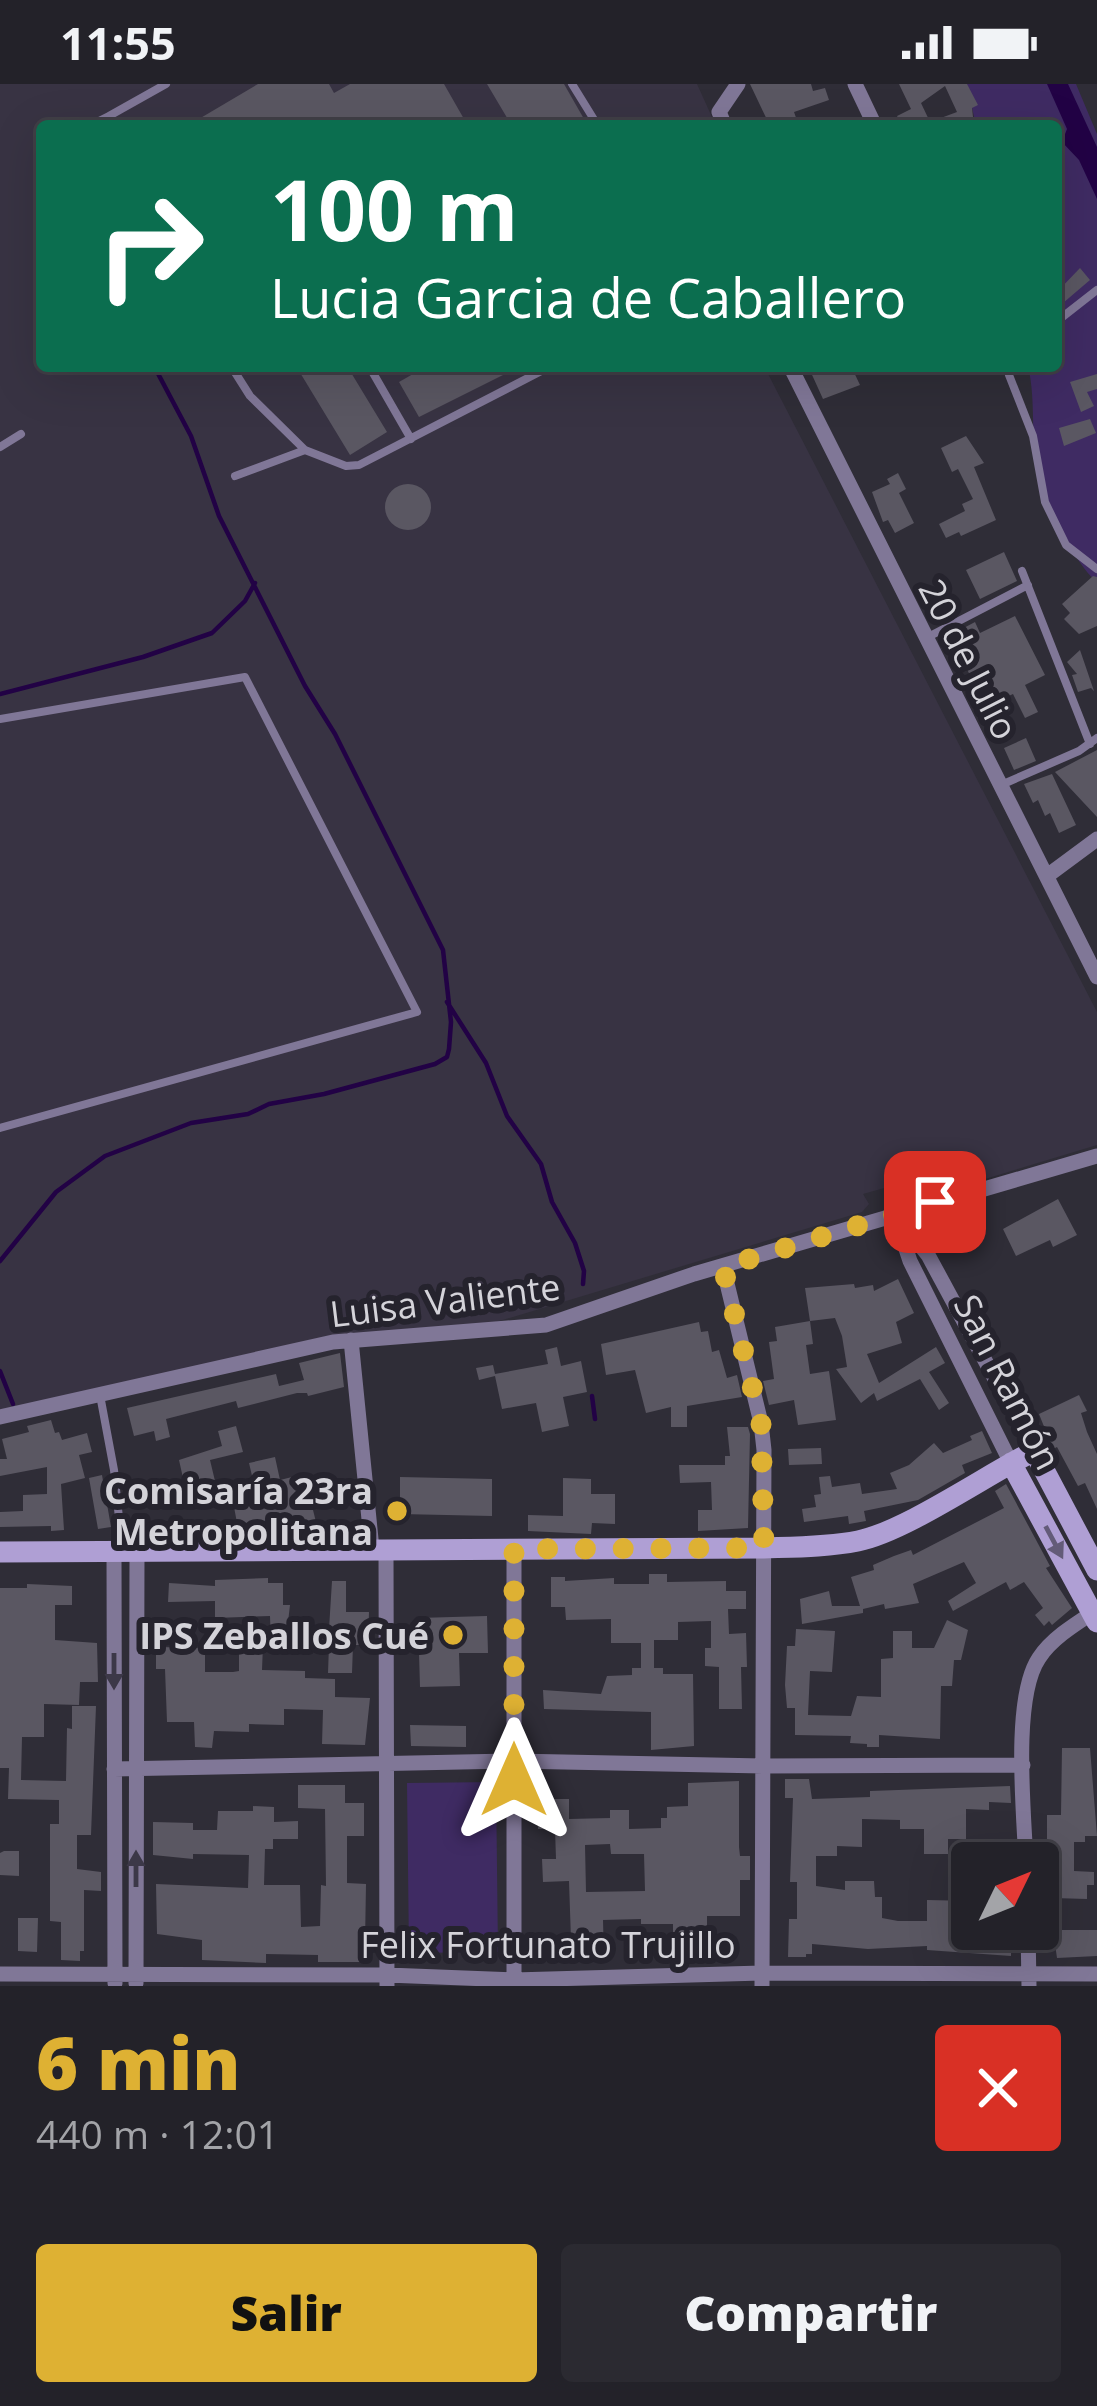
<!DOCTYPE html>
<html lang="es">
<meta charset="utf-8">
<style>
body{margin:0;font-family:"Open Sans",sans-serif;background:#2b2a31;color:#f1f3f6;height:100vh;display:flex;flex-direction:column;font-size:45px;white-space:nowrap}
*{box-sizing:border-box;margin:0}
p{font-size:39px;color:#a3a4a8}
.icon{flex:none;width:66px;height:66px;fill:none;stroke:currentColor;stroke-width:2;stroke-linecap:round;stroke-linejoin:round}
.map{position:relative;height:1902px;overflow:hidden}
.panel{display:flex;flex-direction:column;background:#232229;flex:1}
.panel>*{flex:none}
.banner{position:absolute;left:36px;top:36px;width:1026px;height:252px;border-radius:12px;box-shadow:0 12px 48px #0002,0 0 0 3px #403f46;background:#0b6e4f;color:#fff;overflow:hidden}
.needle{width:78px;rotate:47deg}
.tools{position:absolute;left:951px;top:1758px;display:grid;gap:24px}
.tools a{display:grid;place-items:center;width:108px;height:108px;border-radius:12px;background:#232229;box-shadow:0 12px 48px #0002,0 0 0 3px #403f46;font-size:60px}
.pin{position:absolute;display:grid;place-items:center;width:102px;height:102px;color:#fff;margin:-51px;border-radius:24px;box-shadow:0 6px 18px #0006}
.me{position:absolute;width:132px;margin:-66px;rotate:0deg;stroke-linejoin:round;filter:drop-shadow(0 0 9px #0008)}
.turn{display:flex;align-items:center;gap:42px;height:252px;padding:0 36px;font-size:54px}
.turn .icon{width:156px;height:156px;stroke-width:2.5}
.turn b{display:block;font-size:84px;line-height:102px}
.round{display:grid;place-items:center;flex:none;width:126px;height:126px;border-radius:12px;background:#2b2a31}
.overview{display:flex;align-items:center;justify-content:space-between;height:204px;padding:0 36px}
h1{font-size:72px;font-weight:800;line-height:90px;color:#deb133}
.cta{display:flex;gap:24px;margin-top:auto;padding:24px 36px}
.cta a{flex:1;height:138px;border-radius:12px;background:#deb133;color:#111;font-size:48px;font-weight:800;line-height:138px;text-align:center}
.cta a+a{background:#2b2a31;color:#f1f3f6}
.status{display:flex;justify-content:space-between;align-items:center;height:84px;padding:0 60px;background:#232229;direction:ltr}
.status svg{height:33px;fill:currentColor}
.map>svg:first-child{display:block}
.built{fill:#383343}
.green{fill:#3f2b63}
.water{fill:#220245}
.lines{fill:none;stroke-linecap:round;stroke-linejoin:round}
.stream{stroke:#220245;stroke-width:4.5}
.building{fill:#5a5762;fill-rule:evenodd}
.lane{stroke:#807797;stroke-width:8}
.street{stroke:#807797;stroke-width:15}
.secondary{stroke:#af9fd4;stroke-width:21}
.oneway{fill:#635b78}
.oneway2{fill:#3c3848}
.route{stroke:#deb133;stroke-width:21;stroke-dasharray:0 37.8}
.poi-dot{fill:#deb133;stroke:#25232d;stroke-width:4.5}
.labels{text-anchor:middle;dominant-baseline:central;stroke-width:12;stroke-linejoin:round;paint-order:stroke}
.street-label{font-size:36px;fill:#d4d3d9;stroke:#25232d}
.poi-label{font-size:36px;font-weight:bold;fill:#d4d3d9;stroke:#25232d;text-anchor:end}
</style>
<div class="status"><b>11:55</b><svg viewBox="0 0 49 12"><path d="M0 12V9h3v3zM5 12V6h3v6zM10 12V3h3v9zM15 12V0h3v12zM26 1h20v11H26zM47 4h2v5h-2z"/></svg></div>
<div class="map">
<svg width="1097" height="1902" viewBox="0 0 1097 1902">
<rect width="100%" height="100%" fill="#2f2d37"/>
<!-- built -->
<path class="built" d="M0 0H697L716 42H42V282H772L766 286 1097 928V1061L919 1115 909 1110 902 1099 863 1110 869 1120 862 1128 496 1238 328 1252 0 1327Z"/>
<!-- green -->
<path class="green" d="M967 0H1076L1097 50V498C1076 481 1048 425 1040 398 1029 362 1037 319 1028 282H1056V42H976Z
M496 1698 498 1868 409 1869 407 1699Z"/>
<!-- water -->
<path class="water" d="M1047 0H1068L1097 63V115L1079 76 1062 58 1067 45Z"/>
<g class="lines">
<!-- stream -->
<path class="stream" d="M0 610 143 573 212 549 245 517 255 499
M447 918 486 979 507 1032 541 1080 552 1118 575 1159 584 1187 583 1200
M0 1177 56 1108 105 1072 191 1039 248 1030 269 1020 324 1010 435 980 447 973 449 965 451 938 443 866 335 650 305 602 219 432 191 352 154 282
M0 1287 13 1320
M592 1312 595 1335"/>
</g>
<!-- building -->
<path class="building" d="M258 0H329L334 9 350 0H444L468 42H187Z
M487 0H564L588 42H512Z
M750 0H811L813 7 825 4 829 16 794 28 799 42H770Z
M899 0H967L978 21 972 24 974 42H902L897 32 911 25ZM945 2 957 28 930 38 921 19Z
M1080 184 1090 196 1056 225V209Z
M296 282H347L387 348 350 371Z
M427 282H500L505 290 419 333 399 298Z
M808 282H851L860 301 823 315Z
M1097 290V305L1087 308 1094 322 1081 328 1070 298Z
M1090 335 1096 349 1064 362 1059 344Z
M966 352 984 379 974 383 996 436 961 452 959 448 946 454 939 440 965 427 962 420 973 415 958 385 952 388 941 364Z
M898 389 906 405 899 409 914 439 895 449 888 436 883 438 872 408 890 400 887 395Z
M385 423a23 23 0 1 1 46 0a23 23 0 1 1-46 0Z
M1004 468 1017 497 980 515 966 486Z
M1093 492 1097 493V542L1079 550 1064 535 1070 529 1062 520Z
M1015 532 1045 591 1025 601 1038 628 1025 634 1013 610 1000 616 989 594 974 601 955 557 964 553 960 546 975 538 980 549Z
M1080 566 1094 607 1091 604 1078 608 1072 591 1077 590 1067 578Z
M1026 654 1036 677 1014 686 1004 664Z
M1097 666V733L1055 688Z
M1052 690 1076 741 1059 749 1050 729 1045 732 1038 716 1033 719 1024 700Z
M1058 1115 1077 1151 1053 1163 1050 1156 1016 1172 1003 1145Z
M898 1195 914 1229 896 1238 902 1259 867 1270 879 1299 936 1263 945 1279 929 1288 949 1319 939 1326 920 1295 877 1317 874 1309 861 1319 836 1285 847 1283 842 1252 835 1234 810 1237 805 1204 854 1200 855 1204 873 1201 874 1207Z
M810 1237 813 1260 806 1261 810 1290 829 1287 836 1336 798 1341 794 1316 769 1321 763 1297 774 1295 769 1258 777 1257 775 1243Z
M699 1238 701 1248 708 1247 712 1268 719 1266 727 1294 737 1291 742 1313 687 1322V1343H671V1323L646 1329 635 1286 606 1291 601 1260Z
M557 1263 561 1282 581 1277 587 1308 563 1313 569 1342 542 1348 536 1319 502 1325 495 1292 479 1296 476 1284 493 1281 495 1290 548 1280 545 1266Z
M340 1269 344 1303 308 1312 307 1309H297L238 1324 236 1317 166 1335 170 1353 156 1357 154 1347 134 1352 127 1324 276 1290 279 1302 304 1296 299 1279Z
M1079 1311 1087 1327 1081 1329 1087 1348 1097 1370V1425L1085 1399 1078 1402 1057 1363 1053 1365 1039 1330Z
M51 1336 55 1349 59 1348 62 1356 87 1349 92 1368 79 1371 85 1394 61 1400 64 1446 51 1447V1442L0 1443V1428L23 1427V1411L47 1410V1383L0 1392V1375H7L2 1355 29 1348 27 1342Z
M236 1342 243 1368 210 1376 215 1397 185 1403 179 1376 222 1362 218 1347Z
M727 1343H748L750 1350 748 1444 698 1447V1426H712L711 1398 680 1399 679 1381H725V1372H730Z
M982 1347 992 1369 962 1381 965 1389 918 1416 864 1427 866 1437 849 1440 848 1432 804 1438 802 1425 816 1423 814 1411 821 1410 819 1393 830 1392 832 1403 860 1399 862 1410 897 1405 890 1389 909 1381 934 1359 943 1369 972 1356 970 1352Z
M821 1364 822 1380 789 1381 788 1365Z
M275 1373 280 1396 304 1390 316 1438 300 1441 298 1433 238 1444 230 1402 253 1396 249 1379Z
M102 1391 111 1443 98 1445 89 1394Z
M400 1393 492 1395V1432L400 1430Z
M563 1394 591 1395V1410H615V1440L592 1439 591 1450 528 1447V1431L563 1432Z
M1006 1400 1050 1482 1046 1484 1072 1524 1052 1541 1049 1537 1044 1542 1035 1531 1043 1524 1024 1498 1010 1506 1006 1498 953 1527 948 1517 976 1499 964 1478 913 1500 919 1519 885 1525 884 1520 863 1525V1529L802 1540 800 1515 829 1507 832 1522H860L851 1493 874 1486 873 1481 894 1472 911 1466 913 1471 1004 1424 995 1407Z
M649 1490H667V1498L726 1497V1507H746V1525H728L729 1550 746 1549 747 1583H741L742 1625H719V1583L705 1582V1564H711V1537L678 1538V1556H654V1584H663V1590H693L694 1662 651 1666V1628L544 1625 543 1606 601 1610 607 1592 632 1591V1584H641V1559H611V1535L566 1536 565 1523H551V1493H565V1497L614 1494V1500H649Z
M268 1494V1499H283V1521H290L285 1564 271 1563 270 1532 215 1534V1517L168 1518 169 1499 215 1502V1496Z
M332 1497H346V1528H369L368 1561H353L352 1589H328L329 1561H313V1545H329Z
M27 1500 72 1502V1521H55V1556L97 1559 98 1598H80L79 1621 44 1620V1653H22L21 1696 66 1697 67 1644 72 1645V1622H96L91 1751H77V1785L101 1788V1807L84 1806V1867H80V1877L61 1876V1838L50 1837V1740H59V1716L8 1715 9 1684H0V1504H27Z
M487 1532 488 1569H459L460 1602 420 1603 418 1534Z
M947 1536 968 1546 961 1576H954L952 1602H941L940 1655 879 1651V1663H867V1660L850 1659 851 1652 795 1651V1624H787L785 1601 787 1562H795L796 1545 835 1547 832 1588 810 1587 808 1631 851 1632 857 1612 881 1613V1575L893 1574V1547H912V1564H934Z
M239 1560 263 1561 262 1586 305 1587V1594L335 1595V1613L370 1614 365 1661 322 1660 323 1626 284 1625V1641L249 1640V1648L214 1647 212 1664 195 1663 194 1638H167L165 1585H156V1563L205 1564V1588H233L239 1587Z
M410 1641 466 1642V1663L411 1662Z
M1062 1664H1090L1097 1752H1085V1758H1074V1787L1094 1788V1801H1087V1815L1053 1814V1757H1047V1731H1061Z
M785 1695H809L812 1715 870 1713V1707L1010 1702 1011 1719 989 1718V1726L966 1725V1755H948V1770H924V1745H900V1736L862 1735V1763L837 1762V1772H816V1802L845 1806V1797H874L875 1813H882V1834L898 1837H927V1816L972 1817V1845H1011V1872L927 1866V1862L868 1865 812 1860V1870H806V1873H788L789 1835H797V1798H790L793 1714H785Z
M739 1697V1763L740 1772H750V1796H740V1832H707V1851H698L699 1871H685V1857H673V1840H641V1835L603 1836 604 1876H580V1870H535L534 1857 571 1856 569 1797 543 1798 542 1775H556L555 1745H538L537 1715H569V1735L610 1734V1726H629V1745L661 1744V1734H667V1723L688 1722V1699ZM610 1760 611 1770H644L645 1807 586 1808 585 1761Z
M298 1701H345V1719H364V1752H347V1799L366 1800 365 1859H370V1878H318V1871L266 1870V1879L202 1876V1856L157 1850 156 1800 248 1804 249 1771 193 1770V1775L153 1771V1738L193 1739V1746H217L218 1727H253V1722L274 1723V1738L298 1737V1755H273V1765H265L264 1801H300L301 1843 320 1842 321 1801 326 1802 325 1725 298 1724Z
M4 1767H19V1792L0 1791V1769Z
M18 1834H38L37 1868 18 1867Z
M1053 1846H1097V1872L1057 1874Z"/>
<g class="lines">
<!-- lane -->
<path class="lane" d="M572 0 598 42
M109 32 166 0
M89 42 109 32 117 42
M688 42 690 41
M1056 238 1097 206
M231 282 250 312 305 366
M369 282 411 355
M1009 291 1033 352 1045 418 1066 461 1097 485
M0 363 21 350
M235 392 305 366 346 382 359 381 551 282
M1022 487 1090 660
M928 553 1028 501
M0 635 245 593 417 928 0 1044
M1001 701 1079 667 1097 654
M100 1311 114 1386 122 1463"/>
<!-- street -->
<path class="street" d="M855 0 875 42
M725 42 719 28 738 0
M790 282 1097 893
M1047 792 1097 755
M895 1129 928 1171 1034 1367
M897 1138 910 1177 1011 1379
M723 1183 761 1339 764 1366 762 1902
M351 1256 372 1465
M0 1333 333 1258 546 1241 694 1190 1097 1072
M514 1465V1902
M386 1467 387 1902
M114 1470 115 1899
M114 1685 514 1677 763 1682 1023 1681
M1026 1779C1024 1729 1012 1614 1039 1574 1052 1554 1077 1539 1097 1526
M1028 1845 1029 1902
M0 1890 387 1891 514 1896 762 1889 1097 1890
M136 1899 137 1470"/>
<!-- secondary -->
<path class="secondary" d="M1011 1379 1097 1538
M0 1468 764 1464C794 1463 827 1463 858 1457 906 1447 986 1391 1034 1367L1097 1486"/>
</g>
<!-- one-way arrows -->
<defs><path id="oneway-solid" d="M-6-.8H1V-3.2L6.5 0L1 3.2V.8H-6Z" transform="scale(3)"/></defs>
<use class="oneway" href="#oneway-solid" transform="translate(1054 1458) rotate(62)"/>
<g class="oneway2">
<use href="#oneway-solid" transform="translate(114 1587) rotate(90)"/>
<use href="#oneway-solid" transform="translate(136 1785) rotate(-90)"/>
</g>
<g class="lines">
<!-- route -->
<path class="route" d="M514 1696V1465L764 1464 761 1339 723 1183 935 1118"/>
</g>
<!-- markers -->
<g class="poi-dot">
<circle cx="397" cy="1427" r="12"/>
<circle cx="453" cy="1551" r="12"/>
</g>
<g class="labels">
<!-- street labels -->
<g class="street-label">
<text transform="translate(969 575) rotate(63)">20 de Julio</text>
<text transform="translate(445 1216) rotate(-7)">Luisa Valiente</text>
<text transform="translate(1008 1298) rotate(63)">San Ramón</text>
<text x="548" y="1860">Felix Fortunato Trujillo</text>
</g>
<!-- poi labels -->
<g class="poi-label">
<text x="373" y="1406">Comisaría 23ra<tspan x="373" dy="41">Metropolitana</tspan></text>
<text x="429" y="1551">IPS Zeballos Cué</text>
</g>
</g>
</svg>
<div class="tools">
<a><svg class="needle" viewBox="-14 -14 28 28"><path d="M0-13l5 13h-10z" fill="#e53935"/><path d="M0 13l5-13h-10z" fill="#a3a4a8"/></svg></a>
</div>
<div class="pin" style="left:935px;top:1118px;background:#d93025"><svg class="icon" aria-label="arrive" viewBox="0 0 24 24"><path d="M6 21V4h12l-3 4 3 4H6"/></svg></div>
<svg class="me" style="left:514px;top:1696px" viewBox="-20 -20 40 40"><path d="M0-17L14 15 0 8-14 15z" fill="#deb133" stroke="#fff" stroke-width="4"/></svg>
<div class="banner">
<div class="turn"><svg class="icon" aria-label="right" viewBox="0 0 24 24"><path d="M7 20v-9h11M14 6l5 5-5 5"/></svg><div><b>100 m</b>Lucia Garcia de Caballero</div></div>
</div>
</div>
<section class="panel">
<div class="overview"><div><h1>6 min</h1><p>440 m · 12:01</p></div><a class="round" style="background:#d93025;color:#fff"><svg class="icon" aria-label="close" viewBox="0 0 24 24"><path d="M6 6l12 12M18 6L6 18"/></svg></a></div>
<div class="cta"><a>Salir</a><a>Compartir</a></div>
</section>
